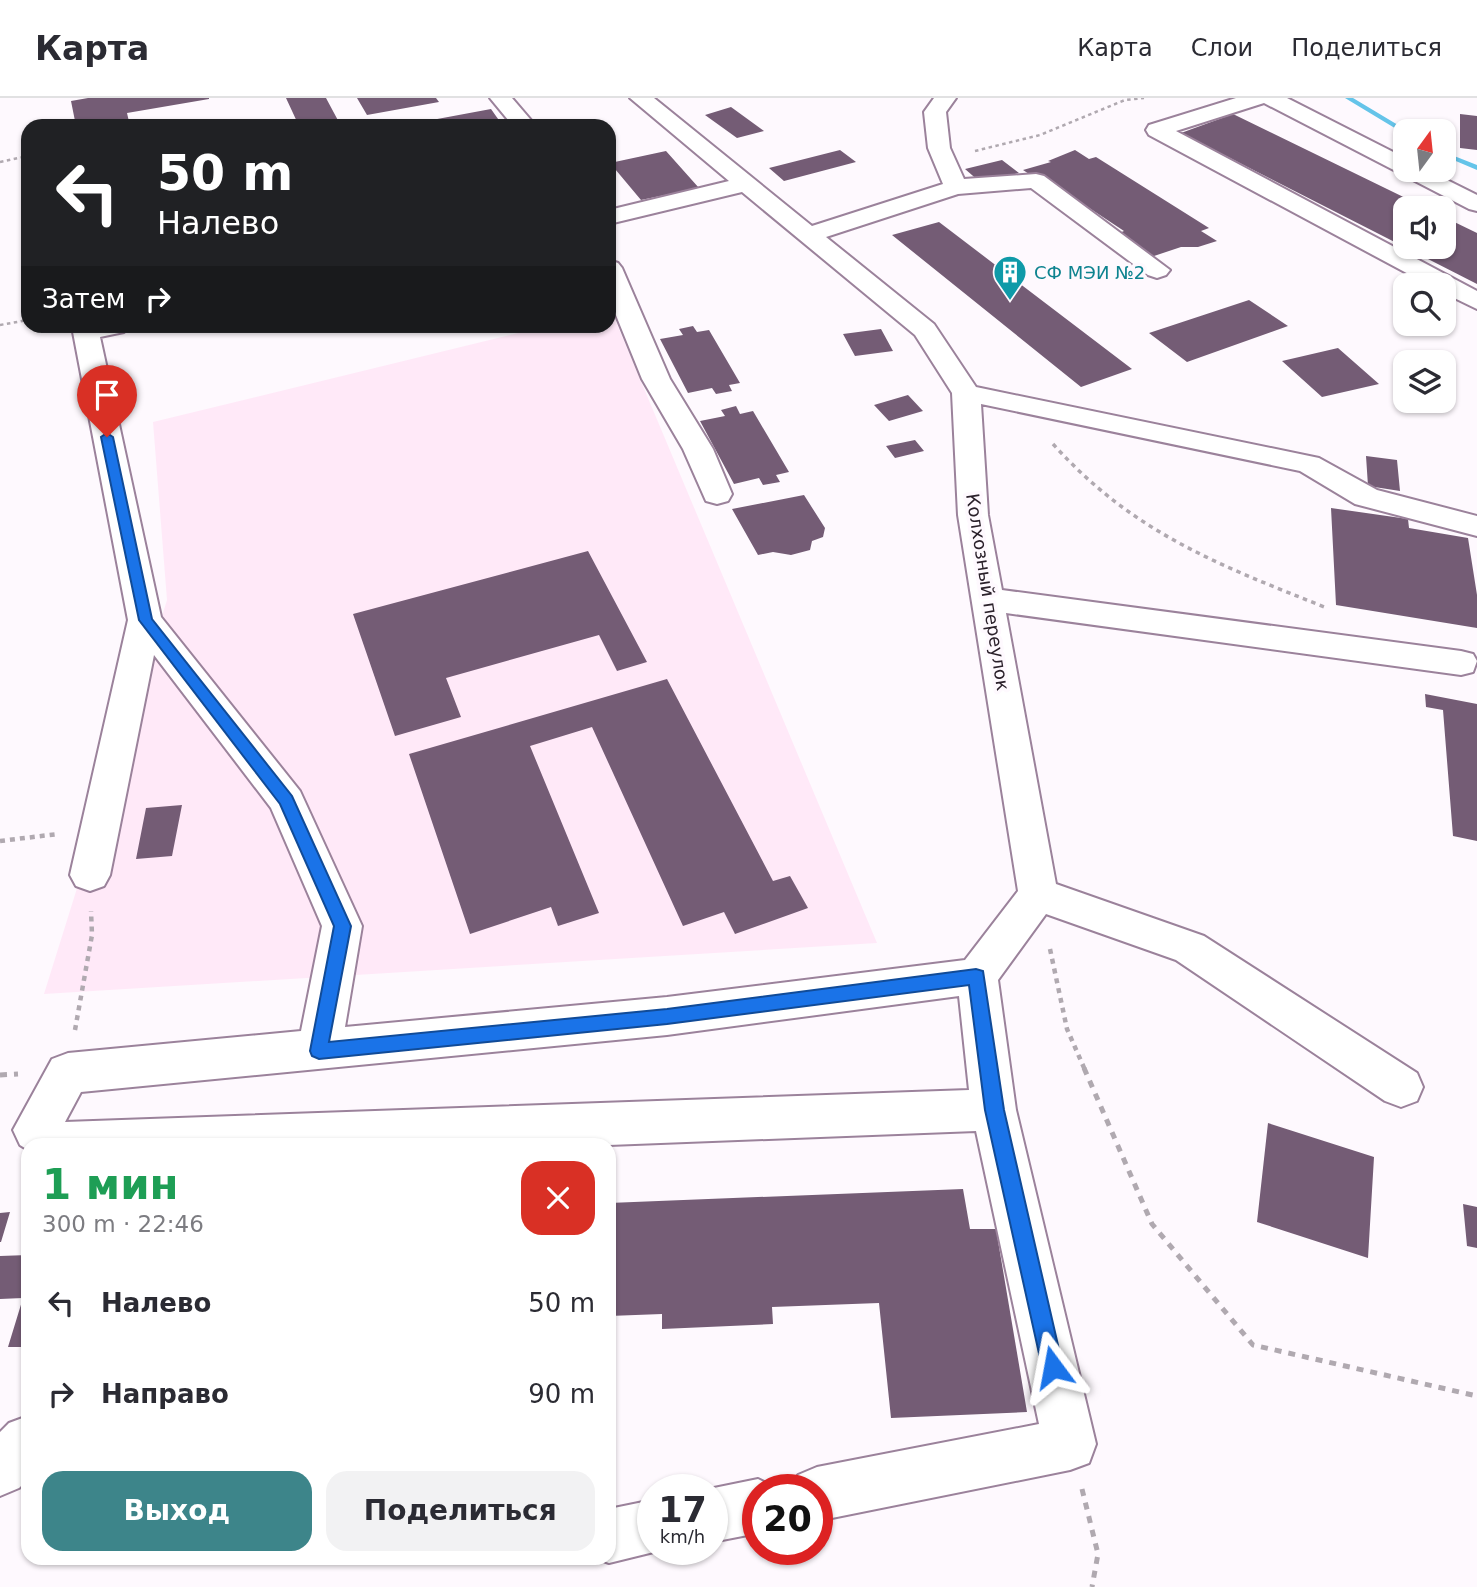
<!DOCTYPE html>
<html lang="ru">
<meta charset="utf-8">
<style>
body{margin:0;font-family:"DejaVu Sans",sans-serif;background:#f2f2f3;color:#2b2b33;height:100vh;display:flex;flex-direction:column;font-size:26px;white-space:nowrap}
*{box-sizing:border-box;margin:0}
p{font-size:23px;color:#7c7c81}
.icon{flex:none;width:38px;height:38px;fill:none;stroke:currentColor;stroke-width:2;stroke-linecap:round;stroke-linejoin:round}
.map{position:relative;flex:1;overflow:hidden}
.panel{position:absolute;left:21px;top:1040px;width:595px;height:427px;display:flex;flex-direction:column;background:#fff;border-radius:21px;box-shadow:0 2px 5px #0004}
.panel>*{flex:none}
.banner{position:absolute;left:21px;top:21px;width:595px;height:214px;border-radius:21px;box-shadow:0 2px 5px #0004;background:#202124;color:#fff;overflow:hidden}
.needle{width:46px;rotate:15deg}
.fabs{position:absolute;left:1393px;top:21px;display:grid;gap:14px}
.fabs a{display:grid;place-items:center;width:63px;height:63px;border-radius:14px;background:#fff;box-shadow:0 2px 5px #0004;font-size:35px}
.speed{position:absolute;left:637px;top:1376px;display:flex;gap:14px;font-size:35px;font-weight:700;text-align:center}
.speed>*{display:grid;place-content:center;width:91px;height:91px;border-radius:50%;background:#fff;box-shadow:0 2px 5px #0004;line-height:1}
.speed small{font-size:18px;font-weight:400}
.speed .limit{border:10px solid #d22;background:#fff;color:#111}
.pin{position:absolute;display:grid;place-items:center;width:60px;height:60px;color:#fff;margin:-72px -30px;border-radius:50% 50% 50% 0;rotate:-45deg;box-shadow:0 0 7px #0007}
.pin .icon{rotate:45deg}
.me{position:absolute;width:77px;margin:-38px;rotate:347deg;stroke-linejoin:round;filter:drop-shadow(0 0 5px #0008)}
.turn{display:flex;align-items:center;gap:24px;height:147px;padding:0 21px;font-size:32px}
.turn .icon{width:91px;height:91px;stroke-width:2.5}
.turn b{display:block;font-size:49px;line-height:60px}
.then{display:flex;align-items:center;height:66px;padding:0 21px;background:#0003;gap:14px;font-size:26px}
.round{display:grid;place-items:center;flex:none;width:74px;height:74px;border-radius:21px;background:#f2f2f3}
.overview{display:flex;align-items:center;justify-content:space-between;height:119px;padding:0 21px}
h1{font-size:42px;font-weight:700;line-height:52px;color:#1e9e55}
.cta{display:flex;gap:14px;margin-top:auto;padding:14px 21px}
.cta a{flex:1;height:80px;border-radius:21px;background:#3d858a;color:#fff;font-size:28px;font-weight:700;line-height:80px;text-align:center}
.cta a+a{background:#f2f2f3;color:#2b2b33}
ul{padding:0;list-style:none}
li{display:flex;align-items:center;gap:21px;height:91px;padding:0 21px}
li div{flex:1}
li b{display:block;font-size:26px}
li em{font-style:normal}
header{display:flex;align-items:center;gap:42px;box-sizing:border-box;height:98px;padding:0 35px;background:#fff;border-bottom:2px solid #e1e1e2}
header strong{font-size:33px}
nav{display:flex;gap:38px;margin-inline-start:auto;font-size:24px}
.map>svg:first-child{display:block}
.industrial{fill:#ffe9f8}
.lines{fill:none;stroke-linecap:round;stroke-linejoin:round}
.stream{fill:#65c4e9;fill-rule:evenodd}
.building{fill:#745c75}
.minor-casing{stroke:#9b829b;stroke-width:4}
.path-far3{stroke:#b0a9b0;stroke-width:2.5;stroke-dasharray:3.5 3.5;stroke-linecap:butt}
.path-far2{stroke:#b0a9b0;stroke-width:3.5;stroke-dasharray:4.5 4.5;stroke-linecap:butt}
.path-far1{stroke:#b0a9b0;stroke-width:4.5;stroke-dasharray:5 5;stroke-linecap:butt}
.path{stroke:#b0a9b0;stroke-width:5;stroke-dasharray:7 7;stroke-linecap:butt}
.minor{fill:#fff;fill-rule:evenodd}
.route{fill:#1a73e8;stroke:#114b97;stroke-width:2}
.labels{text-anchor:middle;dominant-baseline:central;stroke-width:7;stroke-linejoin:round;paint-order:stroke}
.far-culture-label{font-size:18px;fill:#0d838f;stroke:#fef9fe;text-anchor:start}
.far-street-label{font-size:18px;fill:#2a202a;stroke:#fef9fe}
</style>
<header>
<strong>Карта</strong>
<nav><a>Карта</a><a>Слои</a><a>Поделиться</a></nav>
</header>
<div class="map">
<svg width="1477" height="1489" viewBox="0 0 1477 1489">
<rect width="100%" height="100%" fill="#fef9fe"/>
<!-- industrial -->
<path class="industrial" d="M609 212H611L877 845 44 896 167 502 153 324 547 228H609Z"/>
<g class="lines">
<!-- stream -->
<path class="stream" d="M1345 0H1353L1408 33H1405V36L1403 35Z
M1444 54 1477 67V72L1444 58Z"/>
</g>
<!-- building -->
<path class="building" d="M88 0H209V1L127 15 130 28H76L71 3Z
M286 0H326L341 28H299Z
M357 0H436L439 4 367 17Z
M731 9 764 33 737 40 705 17Z
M491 11 503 28H405V27Z
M1233 16 1426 110H1405V149H1444V119L1477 135V186L1181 35Z
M1460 16 1477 18V52L1460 50Z
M840 52 856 64 784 83 769 70Z
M1075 52 1089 61 1096 59 1209 130 1201 133 1217 143 1198 149H1181L1151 159 1117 136 1124 133 1062 92 1055 93 1023 72 1051 64 1048 63Z
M666 53 699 90 641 102 610 65Z
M1002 62 1019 75 980 84 965 71Z
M939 124 1132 271 1081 289 892 137Z
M1249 202 1288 228 1187 264 1149 235Z
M693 228 697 234 709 232 740 285 729 287 732 293 716 296 712 290 688 295 660 241 683 237 679 231Z
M881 231 893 253 855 258 843 236Z
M1338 250 1379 286 1322 299 1282 263Z
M908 297 923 313 889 323 874 307Z
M736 308 740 316 753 313 789 374 776 377 780 384 763 387 759 380 734 386 700 323 725 318 721 312Z
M915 342 924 353 895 360 886 348Z
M1366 358 1397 362 1400 393 1368 388Z
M804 397 825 430 823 439 812 443 810 452 791 457 773 454 758 457 732 411Z
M1331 410 1408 421 1409 430 1468 440 1477 497V530L1336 507Z
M588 453 647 564 617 573 599 537 446 580 461 619 395 638 353 516Z
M667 581 773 783 790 778 808 810 735 836 724 814 683 828 592 629 530 648 599 815 558 828 551 809 470 836 409 656Z
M1425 596 1477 606V743L1453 738 1443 612 1426 609Z
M182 707 172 758 136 761 146 710Z
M1268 1025 1374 1059 1368 1160 1257 1124Z
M963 1091 970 1131H996L1027 1314 891 1320 879 1205 772 1209 773 1226 662 1231V1216L609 1218V1105Z
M1463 1106 1477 1109V1150L1467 1148Z
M10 1114 1 1144H0V1115Z
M28 1157V1249H8L23 1200 0 1201V1158Z"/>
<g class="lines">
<defs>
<path id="minor" d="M490 0H512L536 28H513Z
M630 0H654L812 128 943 86 928 50 924 14 934 0H956L946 14 950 50 964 81 1036 76 1044 78 1170 172 1166 177 1157 180 1148 177 1031 90 958 96 826 139 934 226 976 289 1319 360 1377 392 1477 418V438L1355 406 1300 373 981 306 988 417 1002 492 1461 553 1473 556 1477 563 1473 574 1461 577 1006 515 1056 786 1204 838 1417 975 1423 989 1417 1003 1401 1009 1385 1003 1176 862 1046 816 998 882 1016 1012 1096 1346 1089 1365 1070 1372 817 1423V1391H792L798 1377 817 1369 1039 1326 976 1033 609 1047 28 1046V1052L20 1047 13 1032 52 961 68 955 301 933 322 828 271 710 154 557 110 777 104 788 90 793 76 788 70 777 128 522 73 234 80 228H128L124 234 100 239 161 519 300 693 362 828 345 929 667 899 965 862 1018 793 958 417 952 295 915 237 742 94 609 126V112L729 83ZM959 898 969 992 65 1024 81 994 667 937Z
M1236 0H1287L1405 60V72H1427L1477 97V113L1469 111 1264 5 1176 33 1477 193V211L1444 195V187H1429L1149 37 1146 32 1149 27Z
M609 162 618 165 622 170 670 281 713 351 732 396 728 403 717 406 706 403 683 351 642 281 609 200Z
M28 1318V1381L19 1390 0 1398V1334L9 1325Z
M758 1381 778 1391H758V1435L712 1444V1391H709Z
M653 1402V1451H666L609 1465 595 1460H609V1411Z"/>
</defs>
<!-- minor casing -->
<use href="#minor" class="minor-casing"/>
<!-- path-far3 -->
<path class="path-far3" d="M975 53 1040 37 1125 2 1144 0
M0 64 28 58
M0 227 28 222"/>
<!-- path-far2 -->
<path class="path-far2" d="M1053 346C1133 435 1219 467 1327 510"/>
<!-- path-far1 -->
<path class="path-far1" d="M0 743 58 736
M1050 851 1067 931 1085 972
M75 932 92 837 91 813"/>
<!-- path -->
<path class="path" d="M1084 970 1152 1126 1253 1247 1477 1298
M0 977 18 976
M1082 1391 1098 1456 1092 1489"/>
<!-- minor -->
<use href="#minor" class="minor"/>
</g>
<!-- route -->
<path class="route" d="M107 335 113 339 152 521 292 698 351 828 329 944 667 911 976 871 983 873 1004 1012 1063 1269 1060 1277 1053 1280 1045 1277 1042 1269 985 1012 969 887 667 926 319 961 312 958 310 953 334 828 280 706 139 522 101 339Z"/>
<!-- icons -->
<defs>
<symbol id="building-pin" viewBox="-11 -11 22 30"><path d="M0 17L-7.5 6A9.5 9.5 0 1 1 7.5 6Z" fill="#0f9aa8" stroke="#fef9fe"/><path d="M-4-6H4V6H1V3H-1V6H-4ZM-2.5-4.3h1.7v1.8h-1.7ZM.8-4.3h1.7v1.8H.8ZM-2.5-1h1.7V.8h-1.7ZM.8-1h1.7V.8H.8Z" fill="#fff"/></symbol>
</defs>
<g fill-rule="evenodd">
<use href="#building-pin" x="991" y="155" width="38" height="52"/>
</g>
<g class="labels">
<!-- far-culture labels -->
<g class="far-culture-label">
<text x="1034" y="174">СФ МЭИ №2</text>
</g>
<!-- far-street labels -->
<g class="far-street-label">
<text transform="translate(988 494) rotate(81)">Колхозный переулок</text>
</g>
</g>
</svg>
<div class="fabs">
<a><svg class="needle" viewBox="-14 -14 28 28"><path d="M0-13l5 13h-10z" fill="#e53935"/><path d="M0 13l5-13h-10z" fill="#7c7c81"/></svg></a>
<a><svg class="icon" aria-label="sound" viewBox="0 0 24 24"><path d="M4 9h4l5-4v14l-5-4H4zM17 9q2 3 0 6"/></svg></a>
<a><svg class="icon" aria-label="search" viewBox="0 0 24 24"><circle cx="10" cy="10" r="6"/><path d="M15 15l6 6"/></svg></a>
<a><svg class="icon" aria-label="layers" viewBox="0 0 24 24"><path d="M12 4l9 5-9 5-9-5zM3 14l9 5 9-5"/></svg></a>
</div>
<div class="speed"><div>17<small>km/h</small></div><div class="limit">20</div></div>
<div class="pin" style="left:107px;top:339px;background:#d93025"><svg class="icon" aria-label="arrive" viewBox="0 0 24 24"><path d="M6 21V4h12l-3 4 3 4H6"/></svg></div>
<svg class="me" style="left:1053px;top:1269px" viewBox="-20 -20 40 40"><path d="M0-17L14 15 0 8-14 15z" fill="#1a73e8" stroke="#fff" stroke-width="4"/></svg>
<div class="banner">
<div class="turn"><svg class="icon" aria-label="left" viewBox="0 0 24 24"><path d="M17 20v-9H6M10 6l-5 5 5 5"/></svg><div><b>50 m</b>Налево</div></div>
<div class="then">Затем<svg class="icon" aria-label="right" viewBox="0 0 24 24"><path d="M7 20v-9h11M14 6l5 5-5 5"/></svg></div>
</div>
<section class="panel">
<div class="overview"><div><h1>1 мин</h1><p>300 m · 22:46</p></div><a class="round" style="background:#d93025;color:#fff"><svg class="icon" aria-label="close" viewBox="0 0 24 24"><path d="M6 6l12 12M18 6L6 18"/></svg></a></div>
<ul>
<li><svg class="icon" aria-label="left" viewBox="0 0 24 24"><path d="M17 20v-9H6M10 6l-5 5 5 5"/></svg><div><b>Налево</b></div><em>50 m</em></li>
<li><svg class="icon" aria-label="right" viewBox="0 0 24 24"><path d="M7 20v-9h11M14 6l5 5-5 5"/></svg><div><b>Направо</b></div><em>90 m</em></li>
</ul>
<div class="cta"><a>Выход</a><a>Поделиться</a></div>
</section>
</div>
